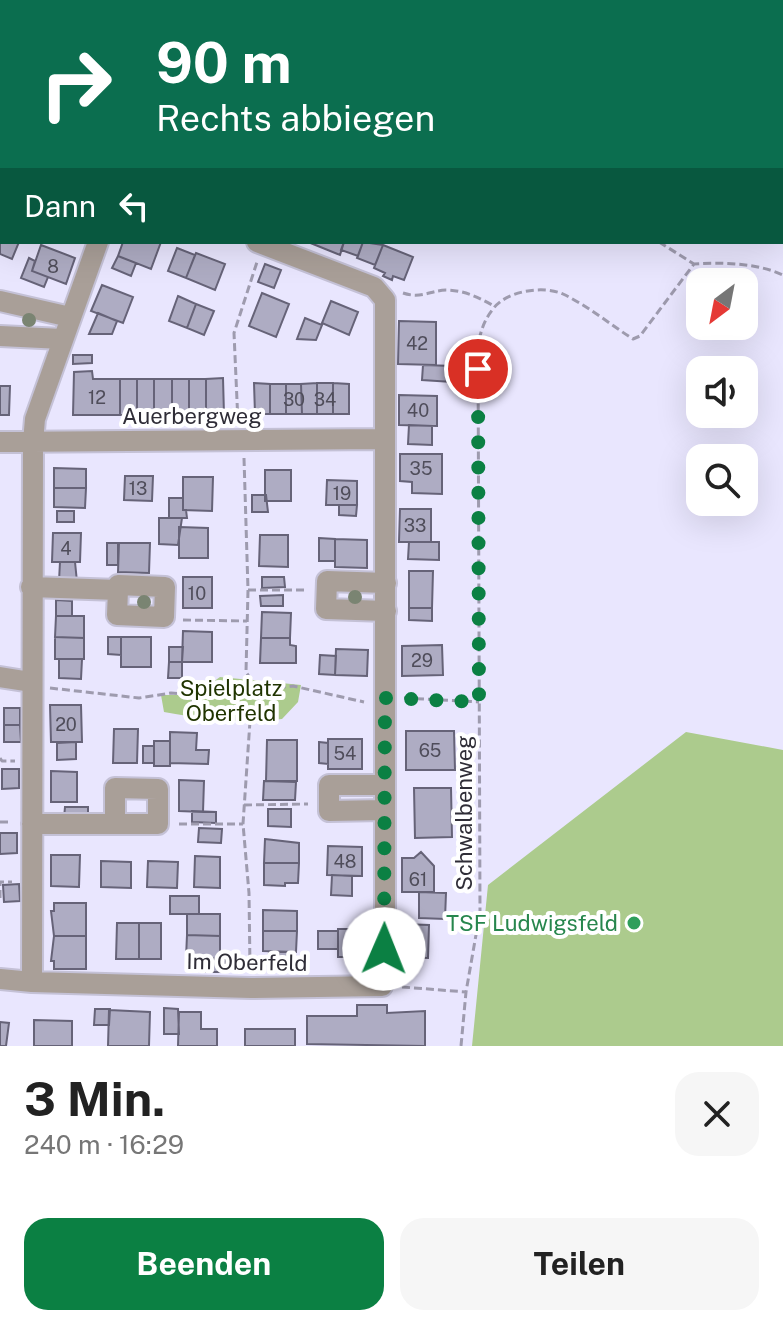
<!DOCTYPE html>
<html lang="de">
<meta charset="utf-8">
<style>
body{margin:0;font-family:"Public Sans",sans-serif;background:#f6f6f6;color:#222;height:100vh;display:flex;flex-direction:column;font-size:30px;white-space:nowrap}
*{box-sizing:border-box;margin:0}
p{font-size:26px;color:#767676}
.icon{flex:none;width:44px;height:44px;fill:none;stroke:currentColor;stroke-width:2;stroke-linecap:round;stroke-linejoin:round}
.map{position:relative;height:1046px;overflow:hidden}
.details{display:flex;flex-direction:column;background:#fff;flex:1}
.details>*{flex:none}
.hud{position:absolute;left:0px;top:0px;width:784px;height:244px;box-shadow:0 8px 32px #0002;background:#0b6e4f;color:#fff;overflow:hidden}
.needle{width:52px;rotate:212deg}
.tools{position:absolute;left:686px;top:268px;display:grid;gap:16px}
.tools a{display:grid;place-items:center;width:72px;height:72px;border-radius:16px;background:#fff;box-shadow:0 8px 32px #0002;font-size:40px}
.pin{position:absolute;display:grid;place-items:center;width:68px;height:68px;color:#fff;margin:-34px;border:4px solid #fff;border-radius:50%;box-shadow:0 2px 8px #0007}
.me{position:absolute;width:88px;margin:-44px;rotate:1deg;stroke-linejoin:round;filter:drop-shadow(0 0 6px #0008)}
.turn{display:flex;align-items:center;gap:28px;height:168px;padding:0 24px;font-size:36px}
.turn .icon{width:104px;height:104px;stroke-width:2.5}
.turn b{display:block;font-size:56px;line-height:68px}
.then{display:flex;align-items:center;height:76px;padding:0 24px;background:#0003;gap:16px;font-size:30px}
.round{display:grid;place-items:center;flex:none;width:84px;height:84px;border-radius:24px;background:#f6f6f6}
.head{display:flex;align-items:center;justify-content:space-between;height:136px;padding:0 24px}
h1{font-size:48px;font-weight:700;line-height:60px}
.button{display:flex;gap:16px;margin-top:auto;padding:16px 24px}
.button a{flex:1;height:92px;border-radius:24px;background:#0b8043;color:#fff;font-size:32px;font-weight:700;line-height:92px;text-align:center}
.button a+a{background:#f6f6f6;color:#222}
.map>svg:first-child{display:block}
.green{fill:#accb8d}
.lines{fill:none;stroke-linecap:round;stroke-linejoin:round}
.canal{stroke:#4ba7cd;stroke-width:20}
.building{fill:#aeacc3;stroke:#666378;stroke-width:2}
.minor-casing{stroke:#c4c1d6;stroke-width:24}
.path{stroke:#9e9bae;stroke-width:3;stroke-dasharray:8 4;stroke-linecap:butt}
.minor{stroke:#a99f98;stroke-width:20}
.tree{fill:#7a8472}
.route{stroke:#0b8043;stroke-width:14;stroke-dasharray:0 25.2}
.leisure-dot{fill:#2e9e5b;stroke:#fff;stroke-width:3}
.labels{text-anchor:middle;dominant-baseline:central;stroke-width:8;stroke-linejoin:round;paint-order:stroke}
.number-label{font-size:18px;fill:#4f4d5a}
.street-label{font-size:22px;fill:#2f2d37;stroke:#fff}
.park-label{font-size:22px;fill:#203400;stroke:#fff}
.leisure-label{font-size:22px;fill:#27864d;stroke:#fff;text-anchor:end}
</style>
<div class="map">
<svg width="783" height="1046" viewBox="0 0 783 1046">
<rect width="100%" height="100%" fill="#e9e6fe"/>
<!-- green -->
<path class="green" d="M220 677 301 685 298 702 282 719C237 724 209 720 164 712L161 695H180L196 702 203 689Z
M686 732 783 750V1046H472L488 885Z"/>
<g class="lines">
<!-- canal -->
<path class="canal" d="M763 0 764 2
M782 62 783 65"/>
</g>
<!-- building -->
<path class="building" d="M0 232 2 242H19L12 259 0 254Z
M123 242H161L151 269 118 256Z
M308 242H344L340 255Z
M344 242H363L358 256 341 250Z
M363 242 383 245 375 265 357 258Z
M41 245 75 258 66 284 32 271Z
M383 245 413 257 404 280 393 276 392 280 383 276 385 273 374 268Z
M177 248 195 255 186 278 168 271Z
M196 253 225 264 215 290 186 278Z
M118 256 136 263 131 276 112 268Z
M29 258 35 261 32 271 48 277 44 287 21 278Z
M265 264 281 270 274 288 258 282Z
M102 285 133 297 123 323 91 311Z
M262 293 289 304 276 337 249 326Z
M178 296 196 304 187 328 169 321Z
M331 301 358 312 349 335 322 323Z
M196 304 214 311 204 335 187 328Z
M98 313 117 321 112 334H89Z
M305 318 322 325 316 340 297 339Z
M399 321 436 322V365L398 364Z
M73 355H92V363L73 364Z
M423 365 453 366 452 382 422 380Z
M92 371 93 379H120V415H73L74 372Z
M223 378 224 415H206V379Z
M120 379H137V415H120Z
M137 379H154V415H137Z
M154 379H172V415H154Z
M172 379H189V415H172Z
M189 379H206V415H189Z
M254 383 270 384V414H255Z
M317 383V414H302L301 384Z
M317 383H333V414H317Z
M333 383 349 384V414H333Z
M270 384H286V414H270Z
M286 384H301L302 414H286Z
M0 386H10L9 415H0Z
M399 395 437 396V426L399 425Z
M409 425 432 426V445L408 444Z
M400 454H442V494L412 493V482L400 481Z
M54 468 86 469V488H54Z
M265 470H291V501H265Z
M125 476H153L152 501 124 500Z
M183 477H213L212 511 183 510Z
M327 480 357 481V505H326Z
M54 488H86L85 508 54 507Z
M252 495H266L268 512H252Z
M169 498H183V510H186L187 518H169Z
M339 505H357L356 516 339 515Z
M400 509H431V542H399Z
M57 511H74V522H57Z
M159 518H182L178 545 159 544Z
M179 527 208 528V558H179Z
M53 533H81L80 562H52Z
M260 535H288V567L259 566Z
M319 538 335 539V561H319Z
M335 539 367 540V568L335 567Z
M409 542H439V560L408 559Z
M107 543H118V565H107Z
M119 543H150L149 573 118 572Z
M60 562H75L77 582 59 581Z
M409 571H433L432 608H409Z
M183 577H212V608H183Z
M262 577H284L285 587 262 588Z
M283 595V606H261L260 596Z
M56 600 72 601V616H56Z
M409 608H432V621L409 620Z
M262 612 291 613 290 638H261Z
M56 616H84V638L55 637Z
M183 631 212 632V662H182Z
M55 637 84 638V659H55Z
M108 637H121V655L108 654Z
M121 637H151V667H121Z
M261 638H290V645L296 646V663H260Z
M442 645 443 675 402 676V646Z
M169 647H183L182 662H169Z
M336 649 368 650 367 676 335 675Z
M320 655 336 656 335 675 319 674Z
M59 659H82L81 679 59 678Z
M169 662H182V678H168Z
M50 705H81L82 742H51Z
M4 708H20V725H4Z
M4 725H20L21 742H4Z
M114 729H138L137 763H113Z
M406 731H454L455 770H406Z
M170 732 197 733 196 750H209L208 764 170 763Z
M328 739H362V769H328Z
M267 740H297V781H266Z
M154 741H170V766H154Z
M76 742V759L57 760V743Z
M319 742 328 743V764L319 763Z
M143 746H154V763H143Z
M2 769H19V788L2 789Z
M51 771 77 772V802H51Z
M179 780 204 781 203 812 179 811Z
M264 781 296 782 295 800H263Z
M414 788H451L452 837 415 838Z
M65 807H88V819L64 818Z
M268 809H291V827L268 826Z
M192 811 216 812V823L192 822Z
M199 828 222 829 221 843 198 842Z
M0 833H17V853L0 854Z
M265 839 299 843V863H264Z
M328 846 362 847V876L327 875Z
M421 852 434 866V892H402V858H414Z
M51 855H80L79 887 51 886Z
M195 856 220 857V888L194 887Z
M101 861 131 862V888L101 887Z
M148 861 178 862 177 888 147 887Z
M264 863H299L298 883H285V886L264 885Z
M332 875 352 876V896L331 895Z
M19 884 20 901 4 902 3 885Z
M419 892 446 893 445 919 419 918Z
M170 896H199V914H170Z
M54 903H86V936H54L51 911H54Z
M263 910 297 911V931H263Z
M187 914H220V936L187 935Z
M117 923H139V959H116Z
M139 923H161V959H139Z
M401 924 429 925 428 958 401 957Z
M338 929H371V957H338Z
M263 931H297L296 952 263 951Z
M318 931H338V949H318Z
M187 935 220 936V959L186 958Z
M54 936H86V969H54V961H51Z
M269 952H279V969H268Z
M279 952H289V969H279Z
M203 958 226 959V972H203Z
M357 1005H387V1013L425 1011V1046L307 1044V1016H357Z
M164 1008 178 1009 179 1034H164Z
M95 1009H110L109 1025H94Z
M109 1010 150 1012 149 1046H108Z
M179 1012H201V1029H217V1046H178Z
M34 1020 72 1021V1046H34Z
M0 1022 9 1023 6 1046H0Z
M245 1029H295V1046H245Z"/>
<g class="lines">
<defs>
<path id="minor" d="M0 178H2
M98 242 35 419 33 442 32 982 251 988 382 986 385 931V300L374 287 257 242
M0 301 70 317
M0 336 62 339
M0 442 383 439
M31 587 118 590 117 615 164 617 165 587 118 585V590
M386 611 326 609 327 581 386 583
M0 677 31 682
M384 810 329 811V785H385
M32 824H158V789L115 788V824
M0 979 32 982"/>
</defs>
<!-- minor casing -->
<use href="#minor" class="minor-casing"/>
<!-- path -->
<path class="path" d="M349 0 351 2
M732 0V2
M782 166 783 169
M659 242 694 264
M403 293C421 299 429 291 446 290 464 290 480 298 494 306
M238 423 234 333 257 262
M244 458 248 590 246 672 258 690
M248 590H308
M183 620 247 621
M50 688 139 698 171 693 181 694 201 710 212 715 250 721
M404 698 479 702
M0 758 2 761H15
M244 805 308 804
M0 822H12
M179 824H243
M0 898V882H12
M250 968 249 893 243 824 250 721 258 703V690L293 686 364 702
M402 987 466 992
M461 1046 466 992 480 912 478 344C481 331 484 320 493 309 506 291 543 285 563 294 588 306 611 325 633 339L640 336 694 264C722 262 757 263 783 275"/>
<!-- minor -->
<use href="#minor" class="minor"/>
</g>
<!-- trees -->
<g class="tree">
<circle cx="29" cy="320" r="7"/>
<circle cx="355" cy="597" r="7"/>
<circle cx="144" cy="602" r="7"/>
</g>
<g class="lines">
<!-- route -->
<path class="route" d="M384 949 385 698 479 702 478 369"/>
</g>
<!-- markers -->
<circle class="leisure-dot" cx="634" cy="923" r="8"/>
<g class="labels">
<!-- number labels -->
<g class="number-label">
<text x="53" y="266">8</text>
<text x="417" y="343">42</text>
<text x="97" y="397">12</text>
<text x="294" y="399">30</text>
<text x="325" y="399">34</text>
<text x="418" y="410">40</text>
<text x="421" y="468">35</text>
<text x="138" y="488">13</text>
<text x="342" y="493">19</text>
<text x="415" y="525">33</text>
<text x="66" y="548">4</text>
<text x="197" y="593">10</text>
<text x="422" y="660">29</text>
<text x="66" y="724">20</text>
<text x="430" y="750">65</text>
<text x="345" y="753">54</text>
<text x="345" y="861">48</text>
<text x="418" y="879">61</text>
</g>
<!-- street labels -->
<g class="street-label">
<text x="192" y="416">Auerbergweg</text>
<text transform="translate(464 813) rotate(-90)">Schwalbenweg</text>
<text transform="translate(247 962) rotate(1)">Im Oberfeld</text>
</g>
<!-- park labels -->
<g class="park-label">
<text x="231" y="688">Spielplatz<tspan x="231" dy="25">Oberfeld</tspan></text>
</g>
<!-- leisure labels -->
<g class="leisure-label">
<text x="618" y="923">TSF Ludwigsfeld</text>
</g>
</g>
</svg>
<div class="tools">
<a><svg class="needle" viewBox="-14 -14 28 28"><path d="M0-13l5 13h-10z" fill="#e53935"/><path d="M0 13l5-13h-10z" fill="#767676"/></svg></a>
<a><svg class="icon" aria-label="sound" viewBox="0 0 24 24"><path d="M4 9h4l5-4v14l-5-4H4zM17 9q2 3 0 6"/></svg></a>
<a><svg class="icon" aria-label="search" viewBox="0 0 24 24"><circle cx="10" cy="10" r="6"/><path d="M15 15l6 6"/></svg></a>
</div>
<div class="pin" style="left:478px;top:369px;background:#d93025"><svg class="icon" aria-label="arrive" viewBox="0 0 24 24"><path d="M6 21V4h12l-3 4 3 4H6"/></svg></div>
<svg class="me" style="left:384px;top:949px" viewBox="-20 -20 40 40"><circle r="19" fill="#fff"/><path d="M0-13L10 11 0 6-10 11z" fill="#0b8043"/></svg>
<div class="hud">
<div class="turn"><svg class="icon" aria-label="right" viewBox="0 0 24 24"><path d="M7 20v-9h11M14 6l5 5-5 5"/></svg><div><b>90 m</b>Rechts abbiegen</div></div>
<div class="then">Dann<svg class="icon" aria-label="left" viewBox="0 0 24 24"><path d="M17 20v-9H6M10 6l-5 5 5 5"/></svg></div>
</div>
</div>
<section class="details">
<div class="head"><div><h1>3 Min.</h1><p>240 m · 16:29</p></div><a class="round"><svg class="icon" aria-label="close" viewBox="0 0 24 24"><path d="M6 6l12 12M18 6L6 18"/></svg></a></div>
<div class="button"><a>Beenden</a><a>Teilen</a></div>
</section>
